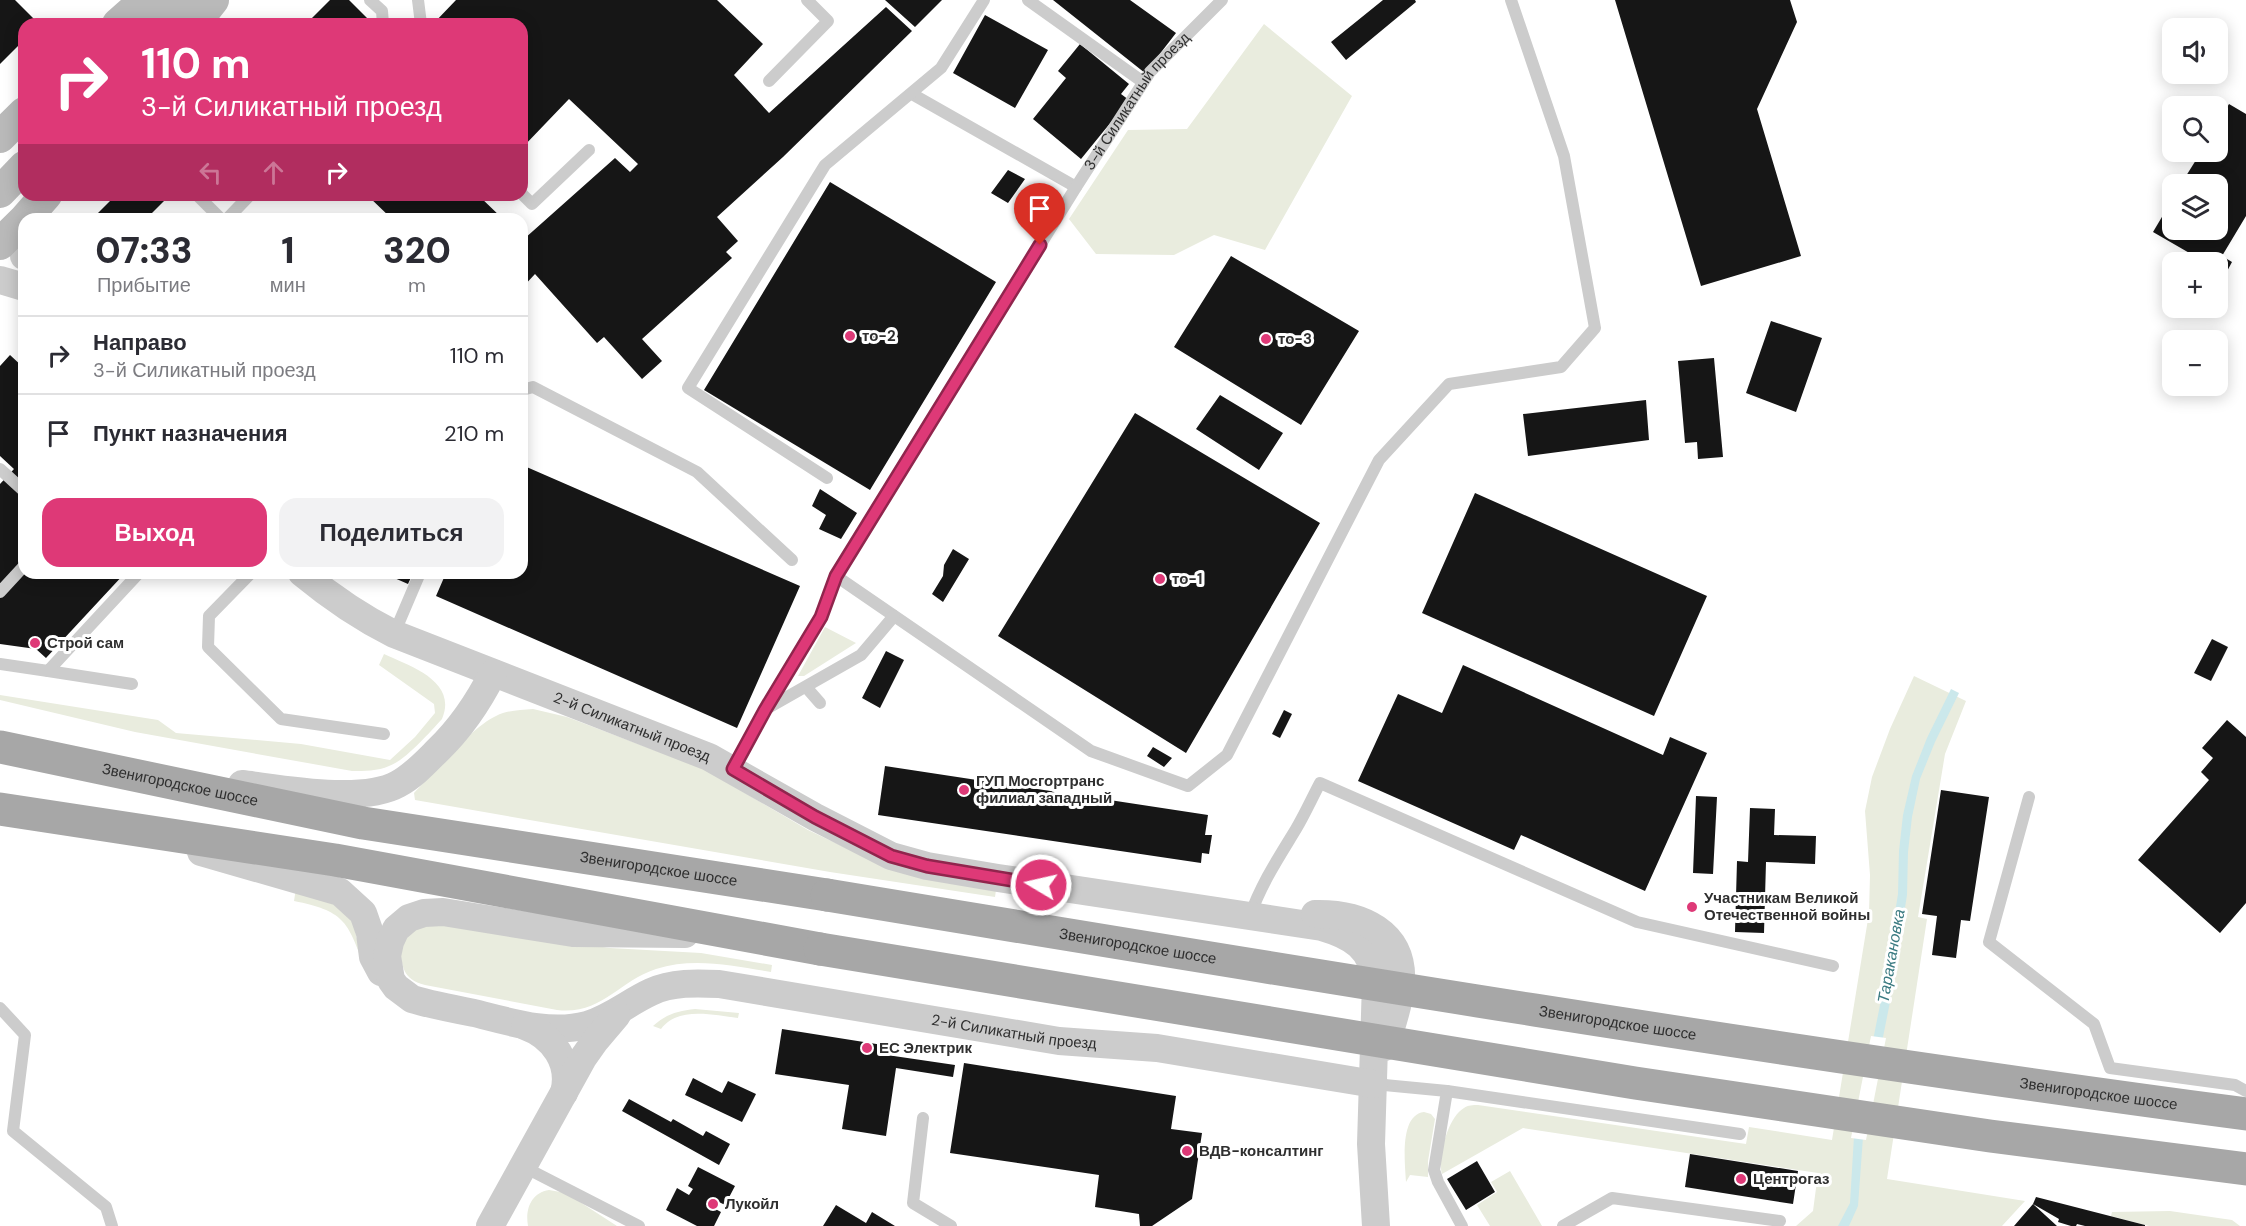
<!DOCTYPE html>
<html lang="ru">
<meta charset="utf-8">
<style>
body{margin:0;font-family:"DM Sans",sans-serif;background:#f2f2f3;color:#2b2b33;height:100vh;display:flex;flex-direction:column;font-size:22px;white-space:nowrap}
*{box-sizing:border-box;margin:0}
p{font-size:20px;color:#7c7c81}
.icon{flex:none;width:33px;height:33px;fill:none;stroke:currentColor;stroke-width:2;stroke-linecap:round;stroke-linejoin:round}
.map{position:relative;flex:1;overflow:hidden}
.panel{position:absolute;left:18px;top:213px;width:510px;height:366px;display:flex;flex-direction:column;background:#fff;border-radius:18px;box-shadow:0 3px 15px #0003}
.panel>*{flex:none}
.hud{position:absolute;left:18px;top:18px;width:510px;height:183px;border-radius:18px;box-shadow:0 3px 15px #0003;background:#de3977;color:#fff;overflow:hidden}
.buttons{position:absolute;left:2162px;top:18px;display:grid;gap:12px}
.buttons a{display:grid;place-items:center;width:66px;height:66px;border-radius:12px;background:#fff;box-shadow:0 3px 15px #0003;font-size:30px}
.pin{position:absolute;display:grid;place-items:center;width:51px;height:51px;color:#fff;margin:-62px -26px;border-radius:50% 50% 50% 0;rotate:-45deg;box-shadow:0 0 6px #0007}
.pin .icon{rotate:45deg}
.me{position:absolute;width:66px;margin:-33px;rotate:279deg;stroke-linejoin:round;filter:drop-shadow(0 0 4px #0008)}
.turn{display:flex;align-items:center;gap:21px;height:126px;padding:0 24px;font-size:27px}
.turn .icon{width:78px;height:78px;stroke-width:2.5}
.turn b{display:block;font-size:42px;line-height:51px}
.lanes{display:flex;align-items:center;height:57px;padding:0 24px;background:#0003;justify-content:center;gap:30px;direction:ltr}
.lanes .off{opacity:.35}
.eta{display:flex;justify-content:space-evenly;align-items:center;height:102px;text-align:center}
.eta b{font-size:36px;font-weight:800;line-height:42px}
.action{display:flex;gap:12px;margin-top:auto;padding:12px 24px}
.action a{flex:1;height:69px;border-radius:18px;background:#de3977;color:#fff;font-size:24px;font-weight:800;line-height:69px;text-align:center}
.action a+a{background:#f2f2f3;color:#2b2b33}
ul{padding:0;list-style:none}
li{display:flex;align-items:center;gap:18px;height:78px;padding:0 24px;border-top:2px solid #e1e1e2}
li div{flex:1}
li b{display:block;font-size:22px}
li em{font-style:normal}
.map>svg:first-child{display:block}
.green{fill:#e9ecde}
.water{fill:#cbe8eb}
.pier{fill:#fff}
.building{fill:#161616}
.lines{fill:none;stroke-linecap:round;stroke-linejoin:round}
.service{stroke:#ccc;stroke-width:12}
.tertiary{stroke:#ccc;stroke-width:28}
.secondary{stroke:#b9b9b9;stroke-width:32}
.primary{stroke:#a7a7a7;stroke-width:33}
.primary-bridge{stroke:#a7a7a7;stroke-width:33}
.route-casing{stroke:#90254d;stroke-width:15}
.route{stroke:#de3977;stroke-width:10}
.poi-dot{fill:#de3977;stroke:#fff;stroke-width:2}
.labels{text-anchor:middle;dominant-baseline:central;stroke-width:6;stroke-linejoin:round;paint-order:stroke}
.street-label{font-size:15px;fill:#2f2f2f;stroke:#fff}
.poi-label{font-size:15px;font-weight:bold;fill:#2f2f2f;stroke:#fff;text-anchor:start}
.water-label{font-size:16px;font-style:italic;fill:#3b7b82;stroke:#fff}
</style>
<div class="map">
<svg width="2246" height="1226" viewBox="0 0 2246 1226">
<rect width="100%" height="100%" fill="#fff"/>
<!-- green -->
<path class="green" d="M1264 24 1352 96 1265 250 1214 235 1174 255 1096 254 1069 219 1128 130 1187 129Z
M825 627 856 643 804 676H798Z
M384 654C410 666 458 681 442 719 429 733 406 760 389 766 378 771 364 771 352 771L135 732 0 700V695L158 720 176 733 301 744 390 760 415 737 435 713 434 704 379 665Z
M1914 676 1966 701 1945 754 1918 917 1927 919 1887 1179 2025 1201 2002 1226H1796L1813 1211 1818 1173 1523 1128 1442 1174C1437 1158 1448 1117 1464 1108 1468 1105 1473 1105 1478 1105L1746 1144 1749 1127 1832 1140 1869 913 1870 875 1865 811 1872 777 1890 729Z
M533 709 567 717 704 769 808 830 888 868 996 890 995 897 830 872 415 800 414 793C434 772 472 727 496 716 508 710 520 710 533 709Z
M296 888 349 907 364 967C348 920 343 911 294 901Z
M419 922 610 948 701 953 772 965 771 972C733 966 694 957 656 969 617 982 602 1015 557 1010L425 985C402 979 403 967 399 947Z
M695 1009 739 1013 738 1018C713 1015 678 1006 661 1029L653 1026C666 1014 678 1011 695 1009Z
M1424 1112 1431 1114 1435 1119 1428 1161V1177L1410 1175 1406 1182C1405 1163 1399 1115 1424 1112Z
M1510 1171 1542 1226H1490L1477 1205 1497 1192 1491 1182Z
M549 1190 566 1193 617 1226H528C525 1209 531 1193 549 1190Z
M2170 1211 2232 1220 2240 1226H2149L2111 1216 2112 1212Z"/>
<!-- water -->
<path class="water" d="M1951 689 1959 693 1935 742 1920 779 1912 817 1908 852 1907 895 1890 1002 1863 1137 1858 1206 1849 1226H1838L1850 1203 1854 1136 1881 1000 1898 894 1899 851 1903 815 1912 776 1927 738Z"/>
<!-- pier -->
<path class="pier" d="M1871 1036 1886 1038 1866 1140 1851 1138Z"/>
<!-- building -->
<path class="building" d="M0 0H15L39 24H24V40L0 64Z
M330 0H349L370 21 368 24H306Z
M456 0H717L763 44 734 75 769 113 886 7 912 31 783 157 717 217 738 241 726 252 732 258 642 339 662 361 642 379 604 337 597 343 535 274 522 288V237L524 239 615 158 630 172 638 164 569 99 522 148V24H433Z
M885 0H942L915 27Z
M1053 0H1130L1176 33 1145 73Z
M1383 0H1415L1416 2 1346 60 1331 42Z
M1615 0H1790L1797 22 1757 109 1801 256 1701 286Z
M985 15 1048 50 1015 108 953 73Z
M1080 44 1129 84 1121 94 1129 100 1081 159 1033 119 1066 78 1058 71Z
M2229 104 2246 114V216L2222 256 2232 262 2225 275 2217 270V262H2205L2153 232 2172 200V230H2217V184H2181L2201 152H2217V124Z
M1008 170 1025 179 1008 203 991 193Z
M830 182 996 282 870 490 704 390Z
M116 195H170L146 219H92Z
M367 195H478L503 219H392Z
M1231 256 1359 331 1301 425 1174 347Z
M1771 321 1822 338 1796 412 1746 393Z
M10 355 24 368V573H125L46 658 36 649 0 644V484L14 469 0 456V366Z
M1714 358 1723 457 1698 459 1697 442 1685 443 1678 361Z
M1220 395 1283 433 1259 470 1196 429Z
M1646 400 1649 440 1528 456 1523 414Z
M1135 413 1320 523 1186 753 998 636Z
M522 465 800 586 737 728 436 596 446 573H522Z
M820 489 857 513 841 539 819 529 826 515 812 506Z
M1475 493 1707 596 1654 716 1422 613Z
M953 549 969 559 943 602 932 594 943 576 944 565Z
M383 573H413L408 584Z
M2212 639 2228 647 2211 681 2194 673Z
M886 651 904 660 880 708 862 698Z
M1463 665 1663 755 1670 737 1707 753 1645 891 1521 835 1514 850 1358 781 1398 694 1442 713Z
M1284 710 1292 714 1280 738 1272 734Z
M2227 720 2246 737V903L2220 933 2138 860 2209 780 2201 772 2213 758 2202 748Z
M1153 747 1172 758 1164 767 1147 756Z
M885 766 1208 815 1205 835H1212L1209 854 1202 853 1201 863 878 815Z
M1941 790 1989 797 1970 921 1961 920 1956 958 1932 955 1937 916 1922 914Z
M1696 796 1717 797 1713 874 1693 873Z
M1750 808 1775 809 1774 835 1816 836 1815 864 1766 862 1764 933 1735 932 1737 861 1748 862Z
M782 1029 889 1046 887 1055 955 1065 953 1077 896 1068 886 1136 842 1129 849 1085 775 1074Z
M964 1063 1176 1096 1171 1129 1202 1133 1192 1199 1152 1226H1140L1139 1214 1095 1207 1099 1175 950 1153Z
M693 1078 722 1093 728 1081 756 1094 742 1122 685 1095Z
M629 1099 671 1122 673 1119 703 1136 706 1131 730 1144 719 1165 622 1111Z
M1690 1154 1798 1171 1793 1204 1685 1187Z
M1477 1161 1495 1192 1466 1210 1447 1179Z
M698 1167 735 1186 725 1205 711 1198 708 1205 721 1212 714 1226H697L666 1210 677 1188 689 1195 693 1189 688 1186Z
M2036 1197 2145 1225V1226H2085L2077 1224 2076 1226H2071L2058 1222 2059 1219 2033 1204Z
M2033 1204 2057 1226H2014Z
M836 1205 866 1223 872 1212 895 1226H823Z"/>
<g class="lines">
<!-- service -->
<g class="service">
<path d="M370 0 382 11 383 24"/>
<path d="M418 0 421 24"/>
<path d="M1028 0 1143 82"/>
<path d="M769 81 828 21 807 0"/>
<path d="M912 94 1076 187"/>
<path d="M522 194 532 204 589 150"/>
<path d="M197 195 221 219"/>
<path d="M227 219 250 195"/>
<path d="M522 390 533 387 697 472 792 560"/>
<path d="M0 469 24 491"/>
<path d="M827 478 688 388 825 165 941 68 984 0"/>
<path d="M251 573 209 616 208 647 281 719 384 734"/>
<path d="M836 576 1091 751 1188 786 1227 755 1379 460 1449 384 1561 367 1595 328 1564 156 1511 0"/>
<path d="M0 592 24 566"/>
<path d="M394 634 420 573"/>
<path d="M0 664 48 671 139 573"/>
<path d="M48 671 132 684"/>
<path d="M806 687 820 703"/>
<path d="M766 709 861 655 894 616"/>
<path id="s1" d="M733 769 765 710 821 617 836 576 1076 187 1150 72 1222 0"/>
<path d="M2029 797 1989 942 2094 1024 2110 1068 2235 1085 2246 1091"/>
<path d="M1250 916C1261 884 1279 857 1296 829 1305 814 1312 798 1320 783L1637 922 1833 966"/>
<path d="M0 1008 25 1035 13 1131 106 1207 112 1226"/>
<path d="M1374 1084 1447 1091 1434 1170 1438 1182 1462 1226"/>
<path d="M1447 1091 1740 1134"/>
<path d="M923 1118 913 1203 951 1226"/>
<path d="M524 1167 639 1226"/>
<path d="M1563 1226 1612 1198 1780 1221"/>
</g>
<!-- tertiary -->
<g class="tertiary">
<path d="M24 231V256"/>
<path d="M0 280 24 287"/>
<path id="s2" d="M302 573C331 597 360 617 394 634L709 757 815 817 891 856 927 866 998 878 1322 927C1353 936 1372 948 1376 982L1371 1144 1376 1226"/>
<path d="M242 784C283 789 362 804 398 784 413 776 425 763 437 751 461 728 478 703 493 673"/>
<path d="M201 852 340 892 363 913 370 933 373 957 381 972"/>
<path d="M1315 914C1360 913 1405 931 1401 985 1399 1006 1391 1027 1385 1047"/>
<path id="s3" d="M685 934 573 933 443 912 424 913 409 918 396 929 390 942 387 956 391 980 396 987 412 999C432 1005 453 1009 474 1013 510 1022 550 1035 587 1025 611 1018 629 1002 651 992 672 982 697 983 719 984L1059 1041 1157 1048 1374 1084"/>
<path d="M525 1026C553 1036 572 1063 564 1093"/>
<path d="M490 1226 583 1058 595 1041 617 1015"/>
</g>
<!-- secondary -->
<path class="secondary" d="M118 24 145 0
M159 24 182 0
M194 24 213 0
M0 137 24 113
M0 192 24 167
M25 219 46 195
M0 244 24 220"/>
<!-- primary -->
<g class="primary">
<path id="s4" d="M0 747 363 823 827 895"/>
<path d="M0 809 335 860 820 949"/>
</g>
<!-- primary-bridge -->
<g class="primary-bridge">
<path id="s5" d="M827 895C1299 973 1771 1051 2246 1114"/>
<path d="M820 949 1635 1083 1990 1136 2246 1169"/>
</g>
</g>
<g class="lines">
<defs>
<path id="route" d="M1040 245 836 576 821 617 765 710 733 769 815 817 891 856 927 866 1041 885"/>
</defs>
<!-- route casing -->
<use href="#route" class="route-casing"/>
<!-- route -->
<use href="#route" class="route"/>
</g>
<!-- markers -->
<g class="poi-dot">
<circle cx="850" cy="336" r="6"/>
<circle cx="1266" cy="339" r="6"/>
<circle cx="1160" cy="579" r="6"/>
<circle cx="35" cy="643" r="6"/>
<circle cx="964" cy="790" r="6"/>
<circle cx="1692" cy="907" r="6"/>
<circle cx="867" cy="1048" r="6"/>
<circle cx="1187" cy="1151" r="6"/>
<circle cx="1741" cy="1179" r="6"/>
<circle cx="713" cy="1204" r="6"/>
</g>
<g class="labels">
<!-- street labels -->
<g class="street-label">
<text stroke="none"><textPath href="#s1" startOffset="782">3-й Силикатный проезд</textPath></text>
<text stroke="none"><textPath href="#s2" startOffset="366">2-й Силикатный проезд</textPath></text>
<text stroke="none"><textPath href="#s4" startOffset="184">Звенигородское шоссе</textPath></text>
<text stroke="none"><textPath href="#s4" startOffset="670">Звенигородское шоссе</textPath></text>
<text stroke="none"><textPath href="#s5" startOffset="315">Звенигородское шоссе</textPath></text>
<text stroke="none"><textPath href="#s5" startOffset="801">Звенигородское шоссе</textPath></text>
<text stroke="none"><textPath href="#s3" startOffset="996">2-й Силикатный проезд</textPath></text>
<text stroke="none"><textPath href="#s5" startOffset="1287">Звенигородское шоссе</textPath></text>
</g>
<!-- poi labels -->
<g class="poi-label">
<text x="862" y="336">то-2</text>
<text x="1278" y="339">то-3</text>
<text x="1172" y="579">то-1</text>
<text x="47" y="643">Строй сам</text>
<text x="976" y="781">ГУП Мосгортранс<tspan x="976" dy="17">филиал западный</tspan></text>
<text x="1704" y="898">Участникам Великой<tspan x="1704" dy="17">Отечественной войны</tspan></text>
<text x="879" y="1048">ЕС Электрик</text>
<text x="1199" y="1151">ВДВ-консалтинг</text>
<text x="1753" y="1179">Центрогаз</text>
<text x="725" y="1204">Лукойл</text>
</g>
<!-- water labels -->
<g class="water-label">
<text transform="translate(1891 956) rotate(-80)">Таракановка</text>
</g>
</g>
</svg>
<div class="buttons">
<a><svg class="icon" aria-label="sound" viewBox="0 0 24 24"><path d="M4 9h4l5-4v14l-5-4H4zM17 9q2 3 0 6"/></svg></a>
<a><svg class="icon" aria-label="search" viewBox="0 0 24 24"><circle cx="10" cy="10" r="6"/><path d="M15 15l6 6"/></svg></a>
<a><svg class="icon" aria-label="layers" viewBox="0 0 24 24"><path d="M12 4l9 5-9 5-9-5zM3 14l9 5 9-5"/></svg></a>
<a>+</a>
<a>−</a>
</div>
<div class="pin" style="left:1040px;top:245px;background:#d93025"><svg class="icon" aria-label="arrive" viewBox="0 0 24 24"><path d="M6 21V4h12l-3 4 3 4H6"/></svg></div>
<svg class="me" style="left:1041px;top:885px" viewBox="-20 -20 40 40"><circle r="17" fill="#de3977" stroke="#fff" stroke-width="3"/><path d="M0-11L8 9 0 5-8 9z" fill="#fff"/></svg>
<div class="hud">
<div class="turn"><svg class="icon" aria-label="right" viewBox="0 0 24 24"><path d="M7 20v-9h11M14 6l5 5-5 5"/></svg><div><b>110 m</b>3-й Силикатный проезд</div></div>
<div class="lanes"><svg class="icon off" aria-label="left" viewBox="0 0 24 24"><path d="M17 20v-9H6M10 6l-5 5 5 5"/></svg><svg class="icon off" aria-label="ahead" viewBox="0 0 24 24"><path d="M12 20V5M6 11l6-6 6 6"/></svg><svg class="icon" aria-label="right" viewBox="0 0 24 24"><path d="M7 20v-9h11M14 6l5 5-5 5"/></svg></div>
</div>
<section class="panel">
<div class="eta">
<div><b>07:33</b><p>Прибытие</p></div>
<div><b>1</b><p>мин</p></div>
<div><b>320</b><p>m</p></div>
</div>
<ul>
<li><svg class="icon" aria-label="right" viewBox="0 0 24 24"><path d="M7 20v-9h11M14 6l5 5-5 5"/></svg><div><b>Направо</b><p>3-й Силикатный проезд</p></div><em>110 m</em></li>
<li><svg class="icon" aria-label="arrive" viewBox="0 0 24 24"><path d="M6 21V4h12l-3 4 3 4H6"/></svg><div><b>Пункт назначения</b></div><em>210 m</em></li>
</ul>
<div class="action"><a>Выход</a><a>Поделиться</a></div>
</section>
</div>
